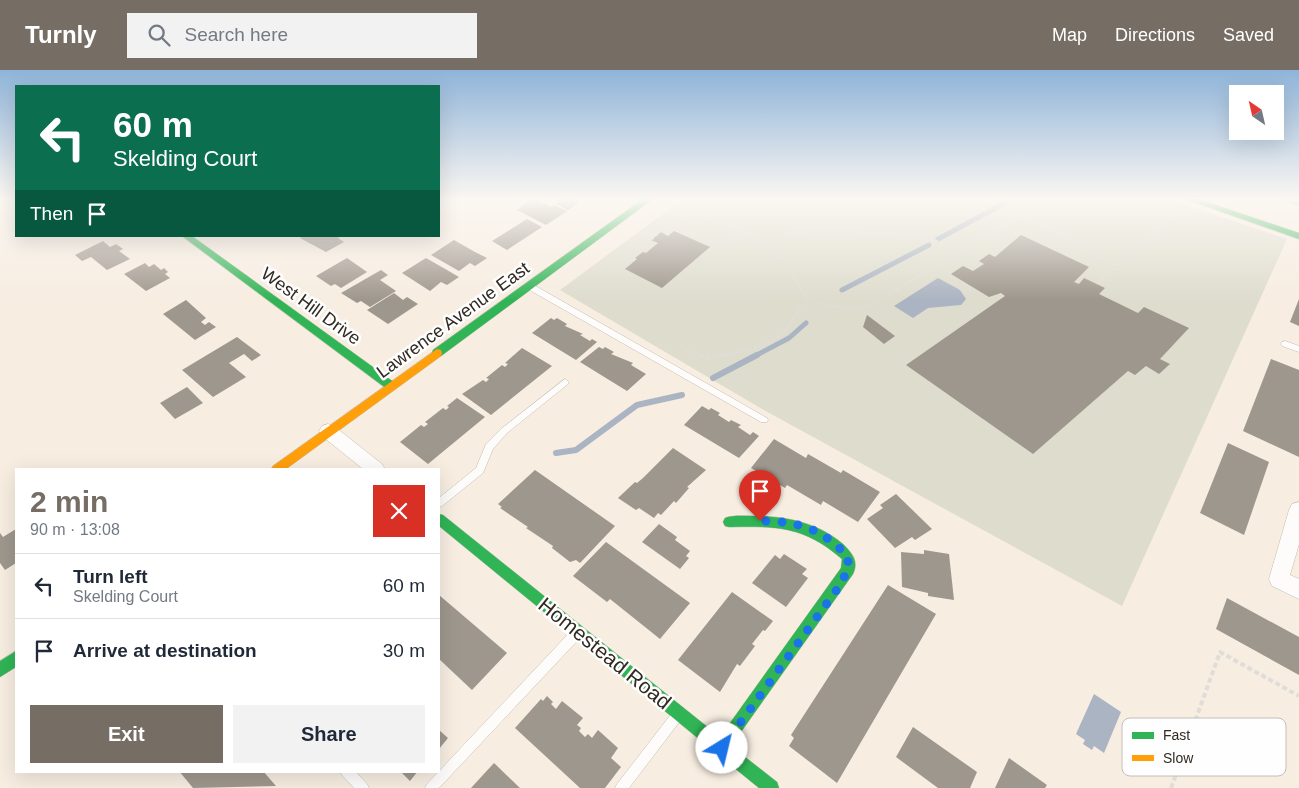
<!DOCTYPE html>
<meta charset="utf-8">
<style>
body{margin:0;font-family:Arial,sans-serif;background:#f2f2f3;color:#1f2937;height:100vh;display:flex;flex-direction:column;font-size:19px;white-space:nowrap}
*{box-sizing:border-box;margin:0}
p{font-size:16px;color:#747a83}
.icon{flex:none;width:28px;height:28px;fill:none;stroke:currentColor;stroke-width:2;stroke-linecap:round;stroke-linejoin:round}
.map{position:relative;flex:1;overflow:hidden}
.panel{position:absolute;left:15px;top:398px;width:425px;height:305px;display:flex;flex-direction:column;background:#fff;border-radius:0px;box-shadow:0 5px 20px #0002}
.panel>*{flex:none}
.top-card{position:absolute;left:15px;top:15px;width:425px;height:152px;border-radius:0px;box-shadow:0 5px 20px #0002;background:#0b6e4f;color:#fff;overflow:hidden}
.needle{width:32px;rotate:326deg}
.fabs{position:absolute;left:1229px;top:15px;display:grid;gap:10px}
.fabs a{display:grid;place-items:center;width:55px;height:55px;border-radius:0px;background:#fff;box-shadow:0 5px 20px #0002;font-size:25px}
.pin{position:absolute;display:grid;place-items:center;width:42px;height:42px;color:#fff;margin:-51px -21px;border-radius:50% 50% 50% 0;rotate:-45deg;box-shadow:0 0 5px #0007}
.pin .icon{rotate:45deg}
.me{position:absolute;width:55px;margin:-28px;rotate:36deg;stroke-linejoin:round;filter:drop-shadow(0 0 4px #0008)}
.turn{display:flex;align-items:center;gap:18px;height:105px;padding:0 15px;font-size:22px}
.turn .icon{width:65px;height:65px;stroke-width:2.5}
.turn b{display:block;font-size:35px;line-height:42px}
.then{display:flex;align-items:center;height:48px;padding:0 15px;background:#0003;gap:10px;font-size:19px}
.round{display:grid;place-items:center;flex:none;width:52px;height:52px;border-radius:0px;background:#f2f2f3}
.head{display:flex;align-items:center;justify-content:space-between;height:85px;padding:0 15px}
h1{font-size:30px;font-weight:700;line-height:38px;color:#766e65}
.primary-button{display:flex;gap:10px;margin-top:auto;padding:10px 15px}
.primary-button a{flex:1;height:58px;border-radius:0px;background:#766e65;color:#fff;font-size:20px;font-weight:700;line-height:58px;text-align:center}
.primary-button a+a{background:#f2f2f3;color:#1f2937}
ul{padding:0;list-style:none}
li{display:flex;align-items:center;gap:15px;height:65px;padding:0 15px;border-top:1px solid #e0e1e3}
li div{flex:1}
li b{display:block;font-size:19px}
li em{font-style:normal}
header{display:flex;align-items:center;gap:30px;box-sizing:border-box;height:70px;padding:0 25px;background:#766e65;color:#fff}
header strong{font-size:24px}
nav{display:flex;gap:28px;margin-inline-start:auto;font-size:18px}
.search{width:350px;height:45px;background:#f2f2f3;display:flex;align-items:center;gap:12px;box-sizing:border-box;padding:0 18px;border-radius:0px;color:#747a83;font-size:19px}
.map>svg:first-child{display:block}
.green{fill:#dedccd}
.water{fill:#abb4c2}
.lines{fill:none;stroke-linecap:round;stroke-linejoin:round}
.stream-far1{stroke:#abb4c2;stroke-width:5}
.stream{stroke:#abb4c2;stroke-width:6}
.building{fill:#9e978d}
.lane-casing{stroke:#c3bcb2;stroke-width:1}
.street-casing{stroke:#c3bcb2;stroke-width:1}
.fast-casing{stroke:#c3bcb2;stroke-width:1}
.slow-casing{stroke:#c3bcb2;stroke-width:1}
.path-far2{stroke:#e0ddd9;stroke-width:2.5;stroke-dasharray:3 2;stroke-linecap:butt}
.path-far1{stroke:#e0ddd9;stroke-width:3;stroke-dasharray:4 2.5;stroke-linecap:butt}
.path{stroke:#e0ddd9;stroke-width:4;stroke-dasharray:5 3;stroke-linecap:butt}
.lane{fill:#fefcfa;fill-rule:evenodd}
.street{fill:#fefcfa;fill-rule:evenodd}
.fast{fill:#30b455;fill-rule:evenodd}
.slow{fill:#ff9f0a;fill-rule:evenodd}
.route{stroke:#1a73e8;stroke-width:9;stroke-dasharray:0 16.2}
.labels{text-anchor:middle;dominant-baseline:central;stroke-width:5;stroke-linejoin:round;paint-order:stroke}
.street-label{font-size:18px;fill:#312a22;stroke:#fefefe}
.near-street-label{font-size:21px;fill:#312a22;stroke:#fefefe}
.key{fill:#fefefe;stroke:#c0bebc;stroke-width:1}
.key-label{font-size:14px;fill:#312a22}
</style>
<header>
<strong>Turnly</strong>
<div class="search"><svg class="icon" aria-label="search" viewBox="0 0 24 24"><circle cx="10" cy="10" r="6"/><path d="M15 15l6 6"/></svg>Search here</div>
<nav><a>Map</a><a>Directions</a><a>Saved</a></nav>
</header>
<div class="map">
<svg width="1299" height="718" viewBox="0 0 1299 718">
<rect width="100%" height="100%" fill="#f7ede1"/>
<!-- green -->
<path class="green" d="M683 129H1169L1287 169 1122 536 762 339 560 220Z"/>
<!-- water -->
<path class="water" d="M938 208 960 220 966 229 961 235 928 238 913 248 894 236Z
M1094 624 1121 642 1104 683 1094 676 1092 680 1083 674 1085 670 1076 664Z"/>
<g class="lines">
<!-- stream-far1 -->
<path class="stream-far1" d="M938 169 1007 132
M842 220 929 175
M755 286 789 268 806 253"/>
<!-- stream -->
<path class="stream" d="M713 308 757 285
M556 383 576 380 637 335 682 325"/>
</g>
<!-- building -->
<path class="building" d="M531 129H537L551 137 554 135 567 141 546 155 517 140Z
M553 129H580L577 132 579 133 568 140 556 134 559 132Z
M1280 129H1299V136L1280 130Z
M527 149 542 157 507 180 492 171Z
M674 161 710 177 662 218 625 199 637 189 635 188 643 182 646 183 658 173 651 170 661 162 668 166Z
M1021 165 1089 197 1074 212 1079 214 1084 208 1105 218 1099 224 1138 243 1144 237 1189 258 1160 289 1170 294 1159 304 1146 296 1135 305 1128 301 1033 384 906 295 1005 226 1001 223 989 227 951 204 963 196 973 201 984 194 979 191 989 184 995 187Z
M303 166H341L338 168 344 172 326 182 300 168Z
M454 170 475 182 487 188 475 196 470 193 459 201 431 185Z
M103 171 110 177 116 174 123 179 119 181 130 189 107 200 91 187 82 191 75 185Z
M347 188 367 202 341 218 335 214 331 216 316 206Z
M426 188 447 200 459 207 447 215 441 212 430 221 402 203Z
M145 193 149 197 154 194 161 200 164 198 168 202 165 204 170 208 146 221 124 204Z
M381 200 388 205 380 210 396 221 370 237 361 231 357 233 341 223Z
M394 223 403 230 407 227 418 234 388 254 367 240Z
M1299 229V256L1290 252Z
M186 230 206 248 201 252 205 255 209 252 216 257 195 270 163 244Z
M867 245 895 266 884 274 863 257Z
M551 248 554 250 557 248 567 254 565 256 583 264 580 265 590 271 592 269 597 272 576 290 532 263Z
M237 267 261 285 252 291 244 284 229 293 246 307 213 327 182 300Z
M599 277 603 279 605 277 614 282 611 284 633 293 631 295 646 304 627 321 580 292Z
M522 278 552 296 491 345 462 324 483 310 486 312 489 309 486 308 502 295 505 297 508 294 505 293Z
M1271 289 1299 300V387L1243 361Z
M187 317 203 333 175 349 160 333Z
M457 328 485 347 428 394 400 372 421 355 424 357 428 354 425 352 443 338 446 340 449 337 447 336Z
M702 336 709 340 711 338 720 343 718 345 729 352 731 350 741 355 738 357 750 365 753 362 759 366 739 388 684 355Z
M774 369 806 388 808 384 841 403 843 400 880 422 858 452 823 431 821 435 787 415 785 418 751 398Z
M1228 373 1269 392 1244 465 1200 443Z
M673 378 706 400 687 417 689 418 676 433 674 431 661 445 658 443 654 448 639 438 636 440 618 428 635 412 637 413 643 408Z
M535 400 615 456 580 493 576 490 570 492 552 478 553 476 526 458 528 457 500 438 502 437 498 434Z
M896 424 932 459 915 470 912 467 895 478 867 449 883 438 880 435Z
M659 454 677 467 675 470 690 481 686 486 689 488 680 499 642 472Z
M16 459V493L5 500 0 493V463L3 467Z
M606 472 690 533 660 569 610 529 607 532 573 506Z
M924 480 949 484 954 530 928 526V523L902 517 901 482 924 484Z
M784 484 807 499 802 504 808 508 786 537 752 513 775 485 780 489Z
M888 515 936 544 837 713 789 676 794 668 791 665Z
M732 522 773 551 765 561 763 560 752 574 755 576 740 596 737 594 720 622 678 590Z
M439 525 507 583 472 620 439 589Z
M1227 528 1299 567V605L1216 559Z
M547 626 553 632 551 634 556 639 562 631 583 648 577 655 581 658 579 661 585 667 588 664 592 668 598 660 618 678 611 688 621 697 605 718H580L515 658 541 629 543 631Z
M913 657 977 702 970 718H938L896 687Z
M439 660 448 668 439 679Z
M1009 688 1047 715 1045 718H995Z
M494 693 520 718H471Z
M179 701H263L276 716 193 718Z
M400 701H418L410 711Z"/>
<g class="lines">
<defs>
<path id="lane" d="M526 214H532L767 348 768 350 767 352H761L526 218Z
M1285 271 1299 276V282L1282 276 1281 274 1282 272Z
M565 309 569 312 568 314 507 363 493 379 483 403 442 436 439 437V428L476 398 486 374 501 359Z
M575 560 579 561 580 565 579 569 439 718H425L427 714 571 561Z
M676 641 680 643 682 647 680 651 629 718H615L617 714 672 643Z
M340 701H355L367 714 369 718H354L342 705Z"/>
<path id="street" d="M328 354 334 356 382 394 385 399H363L322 366 319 361 322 356Z
M1299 432V474L1290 505 1299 509V529L1272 516 1269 509 1289 440 1292 434Z"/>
<path id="fast" d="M643 129H653L441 286H433L432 283 433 280Z
M1185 129H1198L1299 163V169Z
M182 166H192L395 313 396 316 395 319H387Z
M439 444 443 445 720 667 841 498 842 489C804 456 777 456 729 457L725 456 723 452 725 448C733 445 743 446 752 446 785 446 817 452 843 474 852 483 859 491 853 504L731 676 777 712 779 718H759L716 683 439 456Z
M16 581V597L0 607V591Z"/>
<path id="slow" d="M437 279 441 280 442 283 441 286 286 399H271L273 396Z"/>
</defs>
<!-- lane casing -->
<use href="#lane" class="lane-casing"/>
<!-- street casing -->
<use href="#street" class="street-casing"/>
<!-- fast casing -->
<use href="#fast" class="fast-casing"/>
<!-- slow casing -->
<use href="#slow" class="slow-casing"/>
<!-- path-far2 -->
<path class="path-far2" d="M679 133 757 168 772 184 783 188 807 229
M1020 146 1060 162 1074 174 1117 195
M641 160 653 166
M786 162 851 161 928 168 962 181
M711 178 739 167
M615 203 634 181 644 176 660 161 665 162 690 143
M1098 213 1178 139
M686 280 703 286
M720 286C738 282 772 276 785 261 793 251 798 239 807 229L844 239 866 238 1025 143 1013 129"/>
<!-- path-far1 -->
<path class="path-far1" d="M700 285 709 288 726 285"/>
<!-- path -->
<path class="path" d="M1171 718 1220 582 1299 626"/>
<!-- lane -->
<use href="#lane" class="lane"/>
<!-- street -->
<use href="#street" class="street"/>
<!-- fast -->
<use href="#fast" class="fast"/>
<!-- slow -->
<use href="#slow" class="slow"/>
</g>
<!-- sky -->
<linearGradient id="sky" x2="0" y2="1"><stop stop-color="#8fb4d9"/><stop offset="0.56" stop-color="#fbf7f2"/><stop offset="1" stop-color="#fbf7f2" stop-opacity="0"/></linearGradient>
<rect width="1299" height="230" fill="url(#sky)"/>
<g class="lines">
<!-- route -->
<path class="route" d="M722 678 838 518 848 500V487C822 458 797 451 760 451"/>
</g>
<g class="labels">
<!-- street labels -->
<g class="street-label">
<text transform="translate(311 236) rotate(36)">West Hill Drive</text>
<text transform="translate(453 250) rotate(-36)">Lawrence Avenue East</text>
</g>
<!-- near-street labels -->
<g class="near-street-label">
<text transform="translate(605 583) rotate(39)">Homestead Road</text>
</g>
</g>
<!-- legend -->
<rect x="1122" y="648" width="164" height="58" rx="8" class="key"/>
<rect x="1132" y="662" width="22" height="7" fill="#30b455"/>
<rect x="1132" y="685" width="22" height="6" fill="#ff9f0a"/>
<g class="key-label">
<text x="1163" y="670">Fast</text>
<text x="1163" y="693">Slow</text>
</g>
</svg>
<div class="fabs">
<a><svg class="needle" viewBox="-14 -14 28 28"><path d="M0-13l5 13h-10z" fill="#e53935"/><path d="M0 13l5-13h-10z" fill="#747a83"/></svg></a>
</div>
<div class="pin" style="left:760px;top:451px;background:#d93025"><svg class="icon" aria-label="arrive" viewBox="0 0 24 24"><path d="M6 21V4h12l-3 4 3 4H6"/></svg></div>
<svg class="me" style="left:722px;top:678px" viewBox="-20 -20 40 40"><circle r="19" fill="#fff"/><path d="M0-13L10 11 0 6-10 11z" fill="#1a73e8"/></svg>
<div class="top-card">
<div class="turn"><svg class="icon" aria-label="left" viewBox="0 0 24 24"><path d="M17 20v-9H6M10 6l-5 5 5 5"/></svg><div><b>60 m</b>Skelding Court</div></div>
<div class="then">Then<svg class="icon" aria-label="arrive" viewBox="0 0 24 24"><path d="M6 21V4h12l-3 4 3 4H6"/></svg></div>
</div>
<section class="panel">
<div class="head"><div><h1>2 min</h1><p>90 m · 13:08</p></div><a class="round" style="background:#d93025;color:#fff"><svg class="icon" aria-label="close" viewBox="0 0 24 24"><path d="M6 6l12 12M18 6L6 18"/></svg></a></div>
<ul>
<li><svg class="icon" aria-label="left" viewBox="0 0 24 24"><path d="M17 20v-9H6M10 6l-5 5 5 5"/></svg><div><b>Turn left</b><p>Skelding Court</p></div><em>60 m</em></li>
<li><svg class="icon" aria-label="arrive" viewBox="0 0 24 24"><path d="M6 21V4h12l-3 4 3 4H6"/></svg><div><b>Arrive at destination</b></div><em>30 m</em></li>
</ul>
<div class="primary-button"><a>Exit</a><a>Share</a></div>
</section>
</div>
